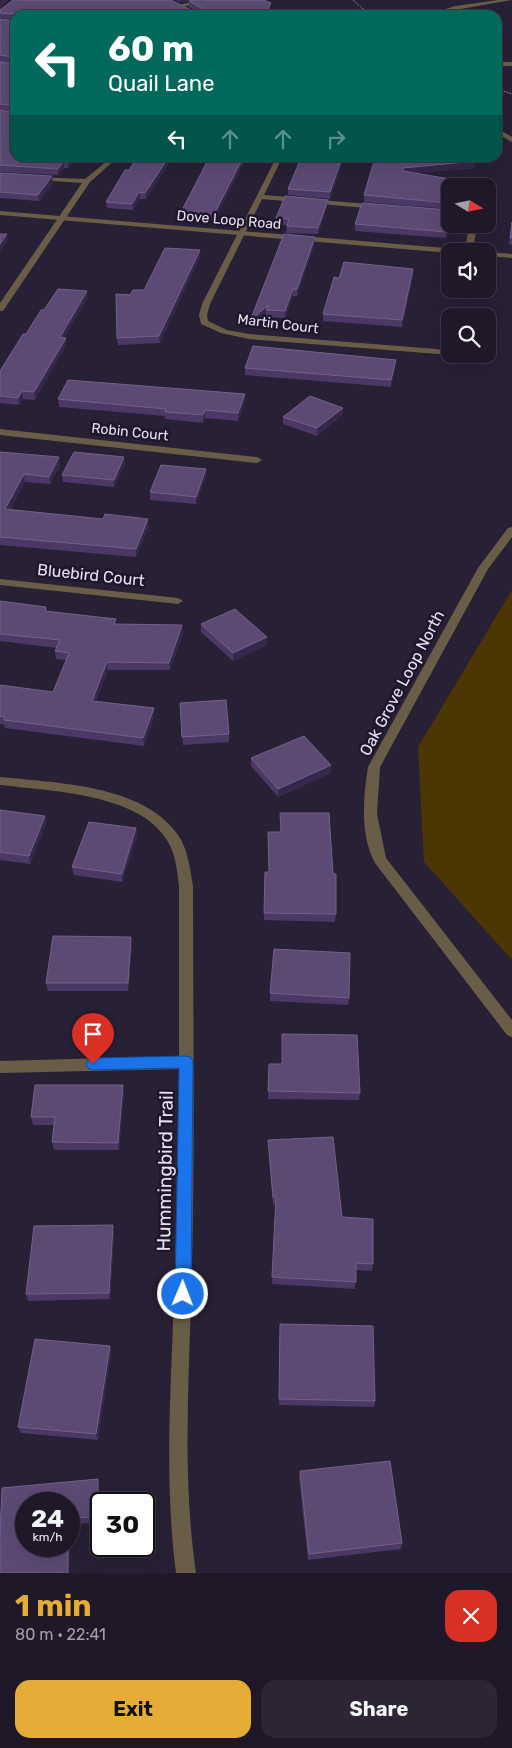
<!DOCTYPE html>
<meta charset="utf-8">
<style>
body{margin:0;font-family:Rubik,sans-serif;background:#2b2534;color:#f1f3f6;height:100vh;display:flex;flex-direction:column;font-size:19px;white-space:nowrap}
*{box-sizing:border-box;margin:0}
p{font-size:16px;color:#a1a0a8}
.icon{flex:none;width:28px;height:28px;fill:none;stroke:currentColor;stroke-width:2;stroke-linecap:round;stroke-linejoin:round}
.map{position:relative;height:1573px;overflow:hidden}
.sheet{display:flex;flex-direction:column;background:#1e1828;flex:1}
.sheet>*{flex:none}
.banner{position:absolute;left:10px;top:10px;width:492px;height:152px;border-radius:15px;box-shadow:0 5px 20px #0002,0 0 0 1px #3c3745;background:#00695c;color:#fff;overflow:hidden}
.needle{width:32px;rotate:100deg}
.fabs{position:absolute;left:441px;top:178px;display:grid;gap:10px}
.fabs a{display:grid;place-items:center;width:55px;height:55px;border-radius:10px;background:#1e1828;box-shadow:0 5px 20px #0002,0 0 0 1px #3c3745;font-size:25px}
.speed{position:absolute;left:15px;top:1492px;display:flex;gap:10px;font-size:25px;font-weight:700;text-align:center}
.speed>*{display:grid;place-content:center;width:65px;height:65px;border-radius:50%;background:#1e1828;box-shadow:0 5px 20px #0002,0 0 0 1px #3c3745;line-height:1}
.speed small{font-size:12px;font-weight:400}
.speed .limit{border:2px solid #111;border-radius:8px;background:#fff;color:#111}
.pin{position:absolute;display:grid;place-items:center;width:42px;height:42px;color:#fff;margin:-51px -21px;border-radius:50% 50% 50% 0;rotate:-45deg;box-shadow:0 0 5px #0007}
.pin .icon{rotate:45deg}
.me{position:absolute;width:55px;margin:-28px;rotate:1deg;stroke-linejoin:round;filter:drop-shadow(0 0 4px #0008)}
.turn{display:flex;align-items:center;gap:18px;height:105px;padding:0 15px;font-size:22px}
.turn .icon{width:65px;height:65px;stroke-width:2.5}
.turn b{display:block;font-size:35px;line-height:42px}
.lanes{display:flex;align-items:center;height:48px;padding:0 15px;background:#0003;justify-content:center;gap:25px;direction:ltr}
.lanes .off{opacity:.35}
.round{display:grid;place-items:center;flex:none;width:52px;height:52px;border-radius:15px;background:#2b2534}
.summary{display:flex;align-items:center;justify-content:space-between;height:85px;padding:0 15px}
h1{font-size:30px;font-weight:700;line-height:38px;color:#e5ad35}
.button{display:flex;gap:10px;margin-top:auto;padding:10px 15px}
.button a{flex:1;height:58px;border-radius:15px;background:#e5ad35;color:#111;font-size:20px;font-weight:700;line-height:58px;text-align:center}
.button a+a{background:#2b2534;color:#f1f3f6}
.map>svg:first-child{display:block}
.green{fill:#4c3604}
.lines{fill:none;stroke-linecap:round;stroke-linejoin:round}
.path{stroke:#8a8495;stroke-width:1;stroke-dasharray:2 1;stroke-linecap:butt}
.service{fill:#6a5d47;fill-rule:evenodd}
.minor{fill:#6a5d47;fill-rule:evenodd}
.tertiary{fill:#6a5d47;fill-rule:evenodd}
.wall{fill:#4b3865;fill-rule:evenodd}
.shaded-wall{fill:#36274c}
.building{fill:#5c4a74;stroke:#716288}
.route{fill:#1a73e8;stroke:#114b97}
.labels{text-anchor:middle;dominant-baseline:central;stroke-width:5;stroke-linejoin:round;paint-order:stroke}
.far-street-label{font-size:14px;fill:#e7e2f0;stroke:#1e172a}
.street-label{font-size:16px;fill:#e7e2f0;stroke:#1e172a}
.near-street-label{font-size:19px;fill:#e7e2f0;stroke:#1e172a}
</style>
<div class="map">
<svg width="512" height="1573" viewBox="0 0 512 1573">
<rect width="100%" height="100%" fill="#282035"/>
<!-- green -->
<path class="green" d="M512 590V960L424 862 418 747Z"/>
<g class="lines">
<!-- path -->
<path class="path" d="M353 0 370 15
M498 89 512 94"/>
<!-- service -->
<path class="service" d="M498 0H512L427 15 455 6Z"/>
<!-- minor -->
<path class="minor" d="M200 0H212L182 7 179 5Z
M498 62H512V66H498Z
M498 129 512 137V142L498 134Z
M111 158H117L90 182 3 311H0V303L82 183 37 180 34 178 35 177 85 179Z
M276 158H282L264 195 378 205 382 207 378 209 262 199 210 304 207 315 208 321 227 330 249 334 448 350 451 355 249 339 221 333 201 324 199 315 202 304Z
M469 224H477L473 251H465Z
M0 429 257 457 262 460 257 463 0 435Z
M0 579 178 598 183 601 178 604 0 585Z
M0 777C55 783 143 784 178 835 188 849 190 869 193 886 193 1012 195 1138 192 1264 190 1367 181 1470 196 1573H176C164 1480 171 1389 174 1296 177 1221 178 1144 179 1069L0 1073V1061L179 1056V886C177 871 176 855 168 842 141 793 49 791 0 785Z"/>
<!-- tertiary -->
<path class="tertiary" d="M0 211 457 249 461 251 450 253 0 215Z
M488 252 512 254V258L488 256Z
M512 527V537L488 569 380 767 377 814 386 858 512 1020V1037L507 1035 375 863C360 835 363 797 368 767L478 568 508 528Z"/>
</g>
<!-- wall -->
<path class="wall" d="M176 0H264L271 8 268 15H15V158H76L68 168H64L58 175 0 172V62L14 64 15 63 0 62V19L14 21 15 20 0 18V10L197 11 189 7V1H192L180 2ZM0 110 14 112V113Z
M172 158 146 199H140L133 210 107 208 106 202 129 170Z
M246 158 214 221 182 218 181 212Z
M344 158 330 199 288 195V189Z
M375 158 475 168 413 173 450 186V209L364 202V195Z
M0 173 53 183 39 201 0 198Z
M328 200 327 206 318 234 286 233 287 225H276V218Z
M450 217 446 238 355 231V224Z
M512 222V245L509 244Z
M315 237V243L297 296H293L285 318 266 317V314L250 328V321Z
M200 250V257L160 343 118 345 117 338 130 295 144 290Z
M413 276 402 327 323 321V314L339 278Z
M87 298 64 337 66 338V345L35 400 23 399 19 405 0 403V371L44 310Z
M245 368H395L391 387 245 375Z
M245 394V401L238 421 205 418 203 423 165 419V416L59 407 58 399Z
M343 408 342 415 317 436 283 424V417Z
M0 452 59 457 60 465 50 484 25 482 10 510 149 526 136 557 0 545Z
M124 457 125 464 114 487 63 482 62 475Z
M206 476 196 504 150 500V492Z
M0 601 46 607 47 611 117 624 183 633 170 670H108L96 701 154 708V716L144 746 5 728 4 724H0V685L53 692 66 660 56 659 55 651 57 648 0 641Z
M201 624 267 645 233 661 201 632Z
M180 703 229 734V742L183 745Z
M251 758 331 765V773L278 797 251 766Z
M0 810 45 816 46 824 30 864 0 860Z
M136 828 137 836 122 882 74 875 72 867Z
M265 872 333 874 336 914 335 922 264 920Z
M131 937 132 945 128 991H48L46 983Z
M270 993 349 998 348 1005 270 1001Z
M269 1064 360 1093 359 1100 268 1099Z
M124 1093 119 1150H54L52 1142 54 1125H33L31 1117Z
M268 1140 342 1217 373 1264 372 1271 356 1270 355 1289 272 1284 276 1204 273 1205Z
M114 1232 110 1299 28 1301 26 1294Z
M280 1324 375 1401 374 1407 279 1405Z
M110 1346 111 1352 98 1440 21 1433 18 1427Z
M300 1471 402 1543 401 1549 308 1560 299 1477Z
M98 1479 99 1485 100 1522 70 1525 69 1573H0V1531L2 1488ZM26 1504H69V1546H26Z"/>
<!-- shaded-wall -->
<path class="shaded-wall" d="M2 0H8L0 8V2Z
M180 0H199L180 2Z
M271 3V8L268 15H265Z
M71 158H76L68 168V162Z
M168 158H172L146 199 145 193Z
M243 158H246L214 221V214Z
M342 158H344L330 199V192Z
M64 161V168L58 175V169Z
M476 161 475 168 403 174V168Z
M52 176 53 183 39 201 38 195Z
M139 192 140 199 133 210 132 204Z
M328 200 327 206 318 234V228Z
M7 234 8 241 0 252V244Z
M315 237V243L297 296V289Z
M200 250V257L160 343 159 336Z
M413 269V276L402 327V320Z
M293 289V296L285 318V311Z
M87 291V298L61 344 60 337Z
M268 305 266 310V314L250 328V321Z
M66 338V345L35 400 34 392Z
M396 360 395 368 391 387V380Z
M22 391 23 399 19 405 18 398Z
M245 394V401L238 421V413Z
M343 408 342 415 317 436V428Z
M205 410V418L203 423V415Z
M59 457 60 465 50 484 49 477Z
M124 457 125 464 114 487V480Z
M206 469V476L196 504V497Z
M24 474 25 482 6 517 5 509Z
M148 519 149 526 136 557V549Z
M182 625 183 633 170 670 169 663Z
M267 637V645L233 661V653Z
M107 662 108 670 93 708 92 701Z
M154 708V716L144 746 143 738Z
M331 765V773L278 797V789Z
M45 816 46 824 30 864 29 856Z
M136 828 137 836 122 882V874Z
M131 937 132 945 128 991V983Z
M123 1085 124 1093 119 1150 118 1143Z
M113 1225 114 1232 110 1299 109 1293Z
M110 1346 111 1352 98 1440 96 1434Z
M98 1479 99 1485 100 1522 98 1516Z
M69 1522 70 1525 69 1573H68Z"/>
<!-- building -->
<path class="building" d="M13 0H171L193 11H201L203 9 189 1 196 0H264L271 3 265 15H16V14L0 13V10Z
M15 18V57L0 55V19L14 21Z
M15 60V106L0 104V62L14 64Z
M15 109V158H71L68 162 64 161 58 169 0 165V110L14 113Z
M141 158H168L145 193 139 192 132 204 106 202 125 170H129L136 159H140Z
M209 158H243L214 214 181 212Z
M301 158H342L330 192 288 189Z
M375 158H473L476 161 403 168V171L456 180 455 186H450V203L364 195Z
M0 173 52 176 38 195 0 192Z
M285 196 328 200 318 228 287 226 289 219 276 218Z
M362 203 450 210 446 232 355 224Z
M512 222V238H510Z
M0 234H7L0 244Z
M284 234 315 237 297 289H293L285 311 266 310 268 305 250 321Z
M165 248 200 250 159 336 117 338 116 294 130 295 133 290H144Z
M344 262 413 269 402 320 323 314 334 277 339 278Z
M58 289 87 291 60 337 66 338 34 392 22 391 18 398 0 396V371L23 334H26L41 310H44Z
M253 346 396 360 391 380 245 368Z
M68 380 245 394 238 413 205 410 203 415 165 412 166 409 58 399Z
M310 396 343 408 317 428 283 417Z
M0 452 59 457 49 477 24 474 5 509 103 519 105 514 148 519 136 549 0 537Z
M74 452 124 457 114 480 62 475Z
M161 465 206 469 196 497 150 492Z
M0 601 46 607 45 611 116 619 114 624 182 625 169 663 107 662 92 701 154 708 143 738 4 720 5 717 0 716V685L53 692 69 653 55 651 60 640 0 634Z
M235 609 267 637 233 653 201 624Z
M226 700 229 734 182 737 180 703Z
M304 736 331 765 278 789 251 758Z
M0 810 45 816 29 856 0 852Z
M280 813H329L333 874H336V914L264 913 265 872H269L268 832H281Z
M89 822 136 828 122 874 72 867Z
M53 936 131 937 128 983H46Z
M274 949 350 953 349 998 270 993Z
M282 1034 357 1035 360 1093 268 1091 269 1064H282Z
M35 1085H123L118 1143 52 1142 55 1117H31Z
M333 1137 342 1217 373 1219V1264L356 1263V1282L272 1277 276 1197H273L268 1140Z
M113 1225 109 1293 26 1294 34 1226Z
M280 1324 373 1326 375 1401 279 1399Z
M35 1339 110 1346 96 1434 18 1427Z
M390 1461 402 1543 309 1554 300 1471Z
M98 1479V1516L69 1519V1504H26V1546H68V1573H0V1531L2 1488Z"/>
<!-- route -->
<path class="route" d="M186 1056 191 1057 193 1062 191 1294 189 1299 183 1302 177 1299 175 1294 179 1068 93 1070 88 1068 86 1064 88 1060 93 1058Z"/>
<g class="labels">
<!-- far-street labels -->
<g class="far-street-label">
<text transform="translate(229 220) rotate(5)">Dove Loop Road</text>
<text transform="translate(278 324) rotate(7)">Martin Court</text>
<text transform="translate(130 432) rotate(6)">Robin Court</text>
</g>
<!-- street labels -->
<g class="street-label">
<text transform="translate(91 575) rotate(6)">Bluebird Court</text>
<text transform="translate(402 683) rotate(-62)">Oak Grove Loop North</text>
</g>
<!-- near-street labels -->
<g class="near-street-label">
<text transform="translate(165 1171) rotate(-89)">Hummingbird Trail</text>
</g>
</g>
</svg>
<div class="fabs">
<a><svg class="needle" viewBox="-14 -14 28 28"><path d="M0-13l5 13h-10z" fill="#e53935"/><path d="M0 13l5-13h-10z" fill="#a1a0a8"/></svg></a>
<a><svg class="icon" aria-label="sound" viewBox="0 0 24 24"><path d="M4 9h4l5-4v14l-5-4H4zM17 9q2 3 0 6"/></svg></a>
<a><svg class="icon" aria-label="search" viewBox="0 0 24 24"><circle cx="10" cy="10" r="6"/><path d="M15 15l6 6"/></svg></a>
</div>
<div class="speed"><div>24<small>km/h</small></div><div class="limit">30</div></div>
<div class="pin" style="left:93px;top:1064px;background:#d93025"><svg class="icon" aria-label="arrive" viewBox="0 0 24 24"><path d="M6 21V4h12l-3 4 3 4H6"/></svg></div>
<svg class="me" style="left:183px;top:1294px" viewBox="-20 -20 40 40"><circle r="17" fill="#1a73e8" stroke="#fff" stroke-width="3"/><path d="M0-11L8 9 0 5-8 9z" fill="#fff"/></svg>
<div class="banner">
<div class="turn"><svg class="icon" aria-label="left" viewBox="0 0 24 24"><path d="M17 20v-9H6M10 6l-5 5 5 5"/></svg><div><b>60 m</b>Quail Lane</div></div>
<div class="lanes"><svg class="icon" aria-label="left" viewBox="0 0 24 24"><path d="M17 20v-9H6M10 6l-5 5 5 5"/></svg><svg class="icon off" aria-label="ahead" viewBox="0 0 24 24"><path d="M12 20V5M6 11l6-6 6 6"/></svg><svg class="icon off" aria-label="ahead" viewBox="0 0 24 24"><path d="M12 20V5M6 11l6-6 6 6"/></svg><svg class="icon off" aria-label="right" viewBox="0 0 24 24"><path d="M7 20v-9h11M14 6l5 5-5 5"/></svg></div>
</div>
</div>
<section class="sheet">
<div class="summary"><div><h1>1 min</h1><p>80 m · 22:41</p></div><a class="round" style="background:#d93025;color:#fff"><svg class="icon" aria-label="close" viewBox="0 0 24 24"><path d="M6 6l12 12M18 6L6 18"/></svg></a></div>
<div class="button"><a>Exit</a><a>Share</a></div>
</section>
